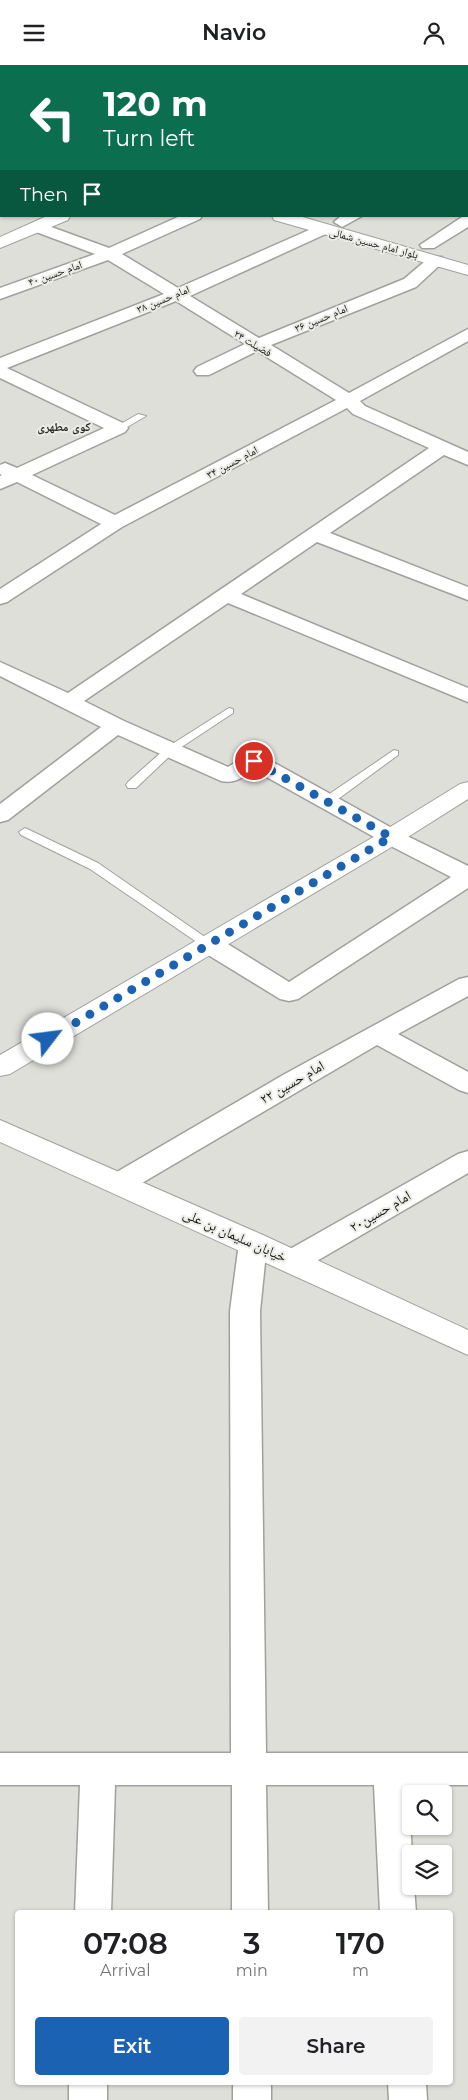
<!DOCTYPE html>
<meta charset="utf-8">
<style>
body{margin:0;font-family:Montserrat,"Noto Naskh Arabic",sans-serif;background:#f2f2f2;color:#202124;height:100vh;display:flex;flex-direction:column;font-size:19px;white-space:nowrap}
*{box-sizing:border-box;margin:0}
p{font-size:16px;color:#757577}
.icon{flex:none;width:28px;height:28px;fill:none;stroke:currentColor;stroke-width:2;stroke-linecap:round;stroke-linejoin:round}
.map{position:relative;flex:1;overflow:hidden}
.drawer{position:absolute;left:15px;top:1845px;width:438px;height:175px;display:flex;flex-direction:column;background:#fff;border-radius:5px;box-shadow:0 1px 4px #0004}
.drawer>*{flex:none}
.hud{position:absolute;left:0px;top:0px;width:469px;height:152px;box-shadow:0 1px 4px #0004;background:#0b6e4f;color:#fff;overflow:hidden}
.buttons{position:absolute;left:402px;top:1720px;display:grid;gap:10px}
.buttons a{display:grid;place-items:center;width:50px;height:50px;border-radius:5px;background:#fff;box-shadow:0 1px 4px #0004;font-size:25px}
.pin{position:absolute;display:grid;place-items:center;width:42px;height:42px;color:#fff;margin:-21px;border:2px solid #fff;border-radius:50%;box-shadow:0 1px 5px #0007}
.me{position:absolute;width:55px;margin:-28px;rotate:60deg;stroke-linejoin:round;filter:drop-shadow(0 0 4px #0008)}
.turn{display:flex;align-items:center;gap:18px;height:105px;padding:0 20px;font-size:22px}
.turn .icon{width:65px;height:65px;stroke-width:2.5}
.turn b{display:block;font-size:35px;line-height:42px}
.then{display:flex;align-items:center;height:48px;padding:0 20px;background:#0003;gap:10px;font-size:19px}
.eta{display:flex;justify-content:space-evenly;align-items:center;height:85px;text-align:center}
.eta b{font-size:30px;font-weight:600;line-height:35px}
.primary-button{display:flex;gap:10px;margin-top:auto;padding:10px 20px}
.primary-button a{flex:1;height:58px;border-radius:5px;background:#1b62b2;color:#fff;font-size:20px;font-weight:600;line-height:58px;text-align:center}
.primary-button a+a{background:#f2f2f2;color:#202124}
header{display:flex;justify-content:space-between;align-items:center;height:65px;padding:0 20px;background:#fff;font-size:22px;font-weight:600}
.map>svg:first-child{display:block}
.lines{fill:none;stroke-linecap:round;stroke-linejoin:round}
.lane-casing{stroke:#a0a19c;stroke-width:2}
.street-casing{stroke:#a0a19c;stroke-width:3}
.secondary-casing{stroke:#a0a19c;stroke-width:2}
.lane{fill:#fff;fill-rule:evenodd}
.street{fill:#fff;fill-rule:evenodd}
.secondary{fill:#fff;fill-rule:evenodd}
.route{stroke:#1b62b2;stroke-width:9;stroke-dasharray:0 16.2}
.labels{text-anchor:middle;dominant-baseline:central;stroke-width:4;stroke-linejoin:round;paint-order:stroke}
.far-street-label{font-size:11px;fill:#161715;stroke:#ebece6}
.far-neighbourhood-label{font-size:12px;font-weight:bold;fill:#292a25;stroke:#ebece6}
.street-label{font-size:14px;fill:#161715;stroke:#ebece6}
</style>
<header><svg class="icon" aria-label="menu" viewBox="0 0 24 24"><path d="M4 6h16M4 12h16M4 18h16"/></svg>Navio<svg class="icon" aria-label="person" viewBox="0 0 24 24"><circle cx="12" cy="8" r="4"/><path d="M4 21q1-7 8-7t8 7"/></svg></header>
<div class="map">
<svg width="468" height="2035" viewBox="0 0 468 2035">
<rect width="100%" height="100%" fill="#dedfd9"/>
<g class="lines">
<defs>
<path id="lane" d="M138 349 146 351 122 365 114 363Z
M229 643 233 644V648L174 687 136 723H128L126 720 128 717 166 683Z
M394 685 398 686V690L330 740H322L320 737 322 734Z
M25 763 98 798 215 879 214 882H204L90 804 21 770 19 767Z"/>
<path id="street" d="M0 42H1V50H0Z
M0 89 1 90V99H0Z
M468 150V162L434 183H422L420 180 462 152Z
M180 151H202L200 154 122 189 178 223 318 161H330L332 164 330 167 190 231 259 273 404 214 430 192H442L444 195 442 198 416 222 271 280 349 328 468 264V276L360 336 365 341 468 387V400L444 390 330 468 468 522V535L317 477 241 529 468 623V637L228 538 84 636 124 656 228 702C239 695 248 688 262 691L399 767 468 801V823L298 934 289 936 280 934 200 885 197 879 200 873 209 871 218 873 289 917 451 812 383 777 254 705C243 712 235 719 221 716L118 670 8 755 0 757V739L101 662 0 611V597L68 628 429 383 353 349 347 343 122 462 7 537 0 539V524L101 459 17 417 0 424V411L2 410 0 409V400L5 398 17 403 104 363 0 313V293L164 229 108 195 0 234V223L95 189 31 165 29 162 31 159H43L109 183ZM176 236 245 279 197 302 194 306 197 310H209L257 286 336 335 115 450 32 410 125 367 128 363 125 359 7 303Z
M341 151H362L342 162 334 157Z
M468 912V931L398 969 468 1007V1028L459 1025 377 980 130 1125 120 1128 110 1125 106 1118 110 1111 283 1010 459 914Z
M468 1086V1108L303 1204 293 1207 283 1204 279 1196 283 1188 458 1089Z
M253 1167 263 1171 267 1178 260 1246 266 1688H468V1720H408L412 1789 411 1821H414L416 1848H380L374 1720H266L268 1848H232V1720H115L111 1848H75L80 1720H0V1688H231L230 1246 239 1178 243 1171Z
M69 2018H107V2035H69Z
M233 2018H271V2035H233Z
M388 2018H426L427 2035H389Z"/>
<path id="secondary" d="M0 72 1 73V83L0 82Z
M47 151H70L68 155 0 183V172Z
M272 151H299L468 200V210L274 155Z
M468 717V734L400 777 10 1009 0 1011V990L382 767 460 719Z
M0 1055 263 1170 468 1265V1290L0 1077Z"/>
</defs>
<!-- lane casing -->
<use href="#lane" class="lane-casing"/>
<!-- street casing -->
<use href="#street" class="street-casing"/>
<!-- secondary casing -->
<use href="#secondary" class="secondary-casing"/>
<!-- lane -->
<use href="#lane" class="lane"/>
<!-- street -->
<use href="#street" class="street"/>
<!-- secondary -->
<use href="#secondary" class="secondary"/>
</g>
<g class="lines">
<!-- route -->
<path class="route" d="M48 974 391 772 254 696"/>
</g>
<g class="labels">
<!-- far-street labels -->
<g class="far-street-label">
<text transform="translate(374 178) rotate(15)">بلوار امام حسین شمالی</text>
<text transform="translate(55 208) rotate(-19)">امام حسین ۴۰</text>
<text transform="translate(163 234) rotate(-22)">امام حسین ۳۸</text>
<text transform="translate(321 253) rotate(-22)">امام حسین ۳۶</text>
<text transform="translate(253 278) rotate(31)">فضیلت ۲۴</text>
<text transform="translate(232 397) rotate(-28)">امام حسین ۳۴</text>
</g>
<!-- far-neighbourhood labels -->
<g class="far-neighbourhood-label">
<text x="64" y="361">کوی مطهری</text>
</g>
<!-- street labels -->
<g class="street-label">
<text transform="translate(292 1017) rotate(-30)">امام حسین ۲۲</text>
<text transform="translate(380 1146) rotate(-30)">امام حسین۲۰</text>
<text transform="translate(235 1170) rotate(24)">خیابان سلیمان بن علی</text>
</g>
</g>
</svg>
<div class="buttons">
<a><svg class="icon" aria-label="search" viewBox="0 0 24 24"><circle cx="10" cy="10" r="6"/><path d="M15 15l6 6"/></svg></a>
<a><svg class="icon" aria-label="layers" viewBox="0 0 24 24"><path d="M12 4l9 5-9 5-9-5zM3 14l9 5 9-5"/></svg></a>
</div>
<div class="pin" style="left:254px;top:696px;background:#d93025"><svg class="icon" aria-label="arrive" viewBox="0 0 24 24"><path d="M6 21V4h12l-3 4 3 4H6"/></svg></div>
<svg class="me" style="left:48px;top:974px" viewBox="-20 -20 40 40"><circle r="19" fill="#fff"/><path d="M0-13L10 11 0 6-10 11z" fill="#1b62b2"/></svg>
<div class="hud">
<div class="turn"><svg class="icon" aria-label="left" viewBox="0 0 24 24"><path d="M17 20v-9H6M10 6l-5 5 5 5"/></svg><div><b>120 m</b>Turn left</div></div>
<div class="then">Then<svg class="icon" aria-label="arrive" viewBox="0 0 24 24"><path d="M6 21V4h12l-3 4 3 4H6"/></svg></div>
</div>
<section class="drawer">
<div class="eta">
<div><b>07:08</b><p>Arrival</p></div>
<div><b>3</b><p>min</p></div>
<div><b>170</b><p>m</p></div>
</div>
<div class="primary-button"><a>Exit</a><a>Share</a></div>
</section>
</div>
